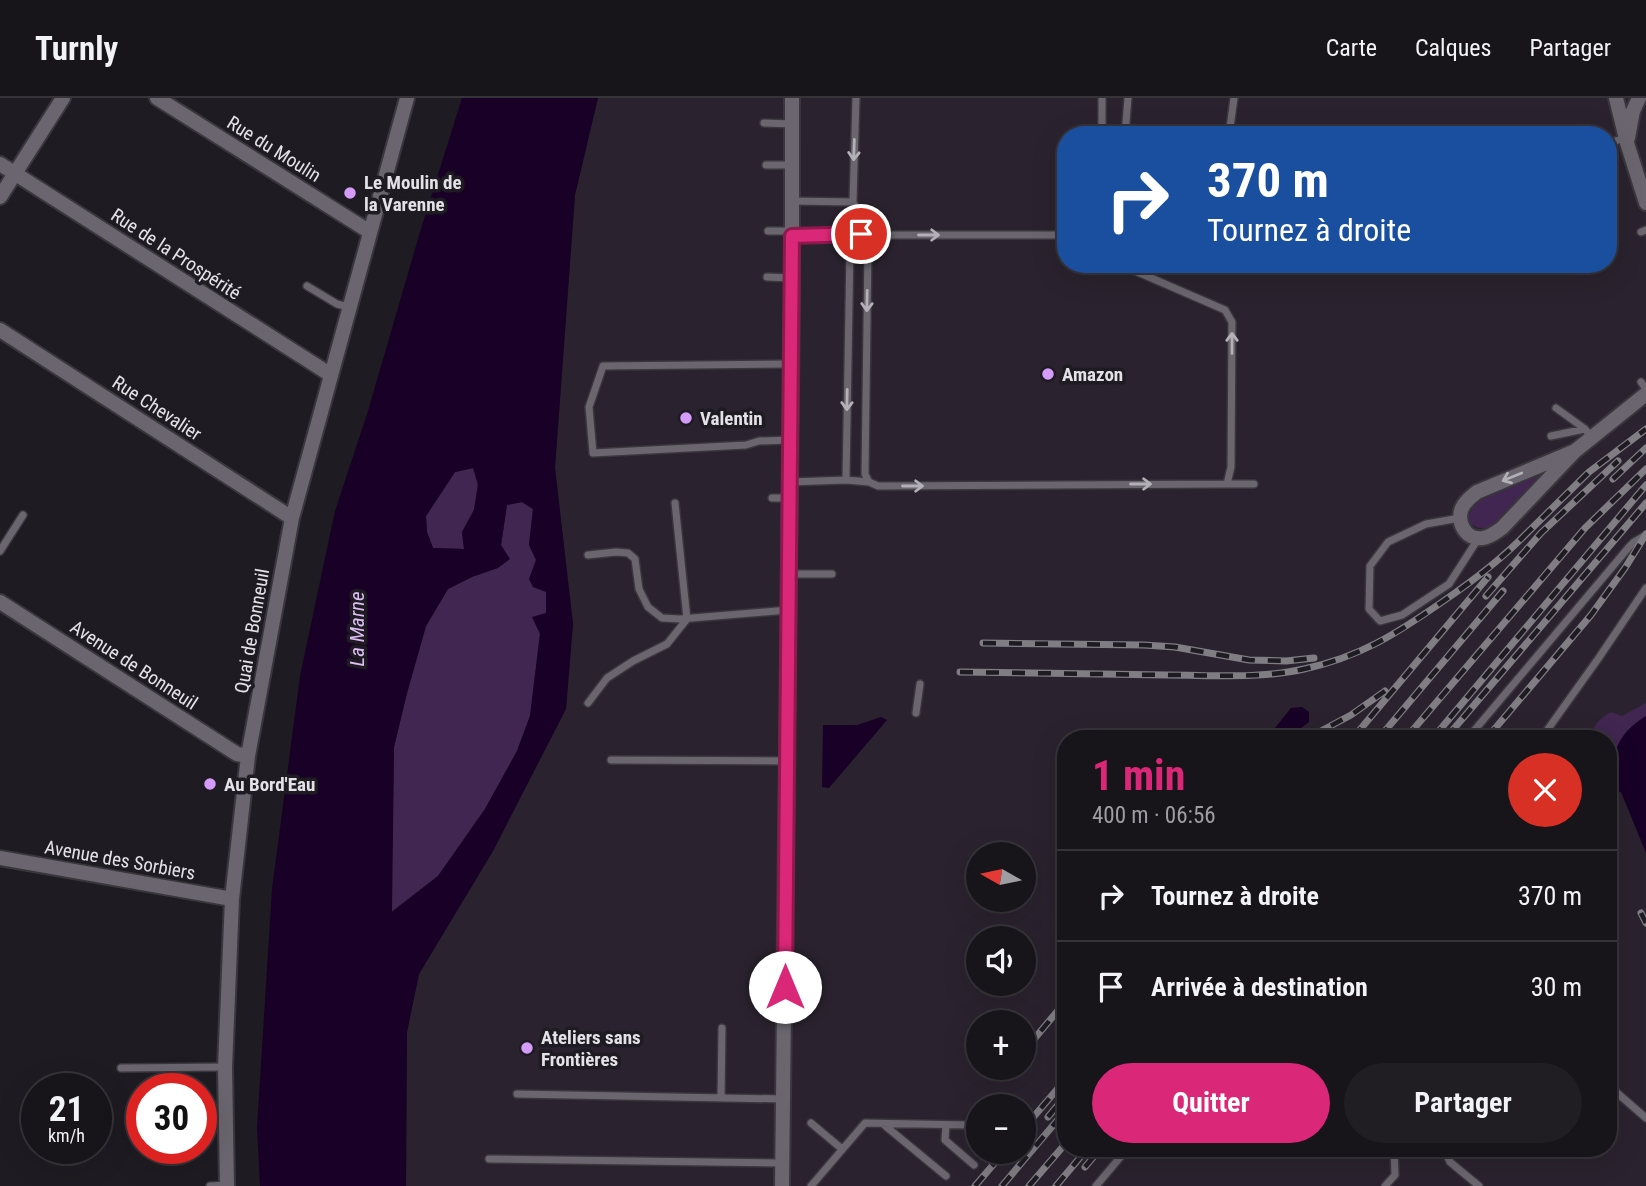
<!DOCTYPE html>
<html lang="fr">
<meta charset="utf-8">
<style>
body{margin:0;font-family:"Roboto Condensed",sans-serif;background:#201d23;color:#f1f3f6;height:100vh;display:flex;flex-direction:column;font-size:26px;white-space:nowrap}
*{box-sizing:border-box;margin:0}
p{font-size:23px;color:#9e9ea2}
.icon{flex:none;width:38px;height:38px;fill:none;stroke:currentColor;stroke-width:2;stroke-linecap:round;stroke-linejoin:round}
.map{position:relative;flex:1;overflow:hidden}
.details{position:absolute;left:1057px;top:632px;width:560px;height:427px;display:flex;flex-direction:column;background:#17141a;border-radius:28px;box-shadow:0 7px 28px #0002,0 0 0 2px #363339}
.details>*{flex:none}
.banner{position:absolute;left:1057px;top:28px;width:560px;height:147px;border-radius:28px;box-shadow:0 7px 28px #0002,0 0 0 2px #363339;background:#1a4fa0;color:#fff;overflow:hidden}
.needle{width:46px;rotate:279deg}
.controls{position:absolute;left:966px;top:744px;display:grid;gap:14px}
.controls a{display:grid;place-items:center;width:70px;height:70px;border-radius:50%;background:#17141a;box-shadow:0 7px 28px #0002,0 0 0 2px #363339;font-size:35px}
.speed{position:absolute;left:21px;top:975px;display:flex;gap:14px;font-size:35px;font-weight:700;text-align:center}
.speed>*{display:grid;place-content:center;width:91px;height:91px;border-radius:50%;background:#17141a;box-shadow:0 7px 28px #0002,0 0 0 2px #363339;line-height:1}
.speed small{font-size:18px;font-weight:400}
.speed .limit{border:10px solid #d22;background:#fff;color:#111}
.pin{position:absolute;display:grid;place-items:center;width:60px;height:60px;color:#fff;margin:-30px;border:4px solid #fff;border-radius:50%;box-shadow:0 2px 7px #0007}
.me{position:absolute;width:77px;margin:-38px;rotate:0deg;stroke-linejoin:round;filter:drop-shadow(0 0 5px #0008)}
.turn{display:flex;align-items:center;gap:24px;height:147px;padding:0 35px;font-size:32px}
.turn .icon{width:91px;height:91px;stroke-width:2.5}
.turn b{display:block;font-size:49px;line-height:60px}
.round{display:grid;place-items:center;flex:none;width:74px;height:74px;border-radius:37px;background:#201d23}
.headline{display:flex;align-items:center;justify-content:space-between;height:119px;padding:0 35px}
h1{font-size:42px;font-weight:700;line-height:52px;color:#db2777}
.primary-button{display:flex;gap:14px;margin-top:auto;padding:14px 35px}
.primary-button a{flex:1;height:80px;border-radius:42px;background:#db2777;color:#fff;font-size:28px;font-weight:700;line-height:80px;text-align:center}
.primary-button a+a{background:#201d23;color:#f1f3f6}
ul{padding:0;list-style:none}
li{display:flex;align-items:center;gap:21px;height:91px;padding:0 35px;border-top:2px solid #363339}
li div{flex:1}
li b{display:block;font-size:26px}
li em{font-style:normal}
header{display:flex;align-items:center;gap:42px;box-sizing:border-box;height:98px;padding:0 35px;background:#17141a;border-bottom:2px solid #363339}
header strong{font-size:33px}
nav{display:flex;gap:38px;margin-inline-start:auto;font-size:24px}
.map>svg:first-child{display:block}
.built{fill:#2a232f;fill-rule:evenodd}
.green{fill:#402650}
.water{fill:#180026;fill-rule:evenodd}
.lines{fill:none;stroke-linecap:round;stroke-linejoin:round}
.service-casing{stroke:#39363c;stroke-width:10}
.minor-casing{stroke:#39363c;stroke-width:18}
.service{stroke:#6a656e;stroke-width:7}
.minor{stroke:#6a656e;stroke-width:14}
.rail-casing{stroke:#807d83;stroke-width:7}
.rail{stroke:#1f1b22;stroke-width:4.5;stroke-dasharray:13;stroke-linecap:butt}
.oneway{stroke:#b4b0b7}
.route-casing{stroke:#8e194d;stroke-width:18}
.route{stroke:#db2777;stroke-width:12}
.poi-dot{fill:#d59bfb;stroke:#1f1b22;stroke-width:2.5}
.labels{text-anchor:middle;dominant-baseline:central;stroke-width:7;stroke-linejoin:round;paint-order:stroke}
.street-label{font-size:19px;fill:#e5e2e7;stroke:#1f1b22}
.poi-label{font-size:19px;font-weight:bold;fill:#e5e2e7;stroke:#1f1b22;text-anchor:start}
.water-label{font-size:21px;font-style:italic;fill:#debdf5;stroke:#1f1b22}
</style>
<header>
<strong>Turnly</strong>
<nav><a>Carte</a><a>Calques</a><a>Partager</a></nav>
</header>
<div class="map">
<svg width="1646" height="1088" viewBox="0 0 1646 1088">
<rect width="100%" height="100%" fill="#1f1b22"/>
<!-- built -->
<path class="built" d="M598 0H1646V1088H406L407 934 419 876 493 753 566 610 573 526 555 370 575 97ZM1066 37H1608V166H1066ZM1066 640H1608V1050H1066ZM978 756H1024V802H978ZM978 840H1024V886H978ZM978 924H1024V970H978ZM978 1008H1024V1054H978Z"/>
<!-- green -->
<path class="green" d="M1555 365C1539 383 1514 419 1493 429 1484 433 1467 429 1467 417 1467 410 1474 404 1478 399Z
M474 370 478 386 474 412 462 434 464 451 433 450 427 434 426 418 455 374Z
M522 404 533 411 529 447 536 461 533 489 546 493V516L540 536 530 618 517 653 485 711 438 778 391 814 394 649 407 595 426 528 448 491 472 479 501 447 507 407Z
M1646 605V618L1614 682 1618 694 1608 697V640H1592C1592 627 1600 620 1611 614L1622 618Z"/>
<!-- water -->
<path class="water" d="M462 0H598L575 97 555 370 573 526 566 611 493 753 419 876 407 934 406 1088H260L257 1030 272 791 300 578 335 413 368 313 420 134ZM473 370 478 387 474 412 462 434 464 451 433 450 427 434 426 418 455 374ZM522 404 533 411 529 447 536 462 529 481 533 489 546 494V515L532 519 540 536 530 618 517 653 485 711 438 778 392 814 394 649 407 595 426 528 448 491 472 479 498 470 510 461 501 447 507 407Z
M1302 609 1309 614V624L1288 640H1267L1291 610Z
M1646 618V755L1621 694H1618C1608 660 1615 637 1646 618Z
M881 619 887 622 829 690 822 689 823 627H857Z"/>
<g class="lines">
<defs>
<path id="service" d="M856 0 853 104 861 119V137L868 149 865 376 869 384 878 388 1227 386 1231 369 1232 224 1225 212 1119 166
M764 25 792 26
M1102 37V0
M1125 37 1128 0
M1229 37 1234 0
M1608 45 1626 40
M766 67H792
M792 103 853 104
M768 133H792
M1641 134 1646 132
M861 137H1066
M767 179 791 180
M307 188 337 206 349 209
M1641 284 1646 291
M1556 310 1585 331 1592 340
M1551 338 1585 331
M789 342 759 343 746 347 593 355 589 309 603 268 791 266
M846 382 869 384
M790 384 846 382 850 150 861 137 792 138
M1227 386H1254
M772 400H789
M1460 420 1426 426 1388 444 1370 468 1369 511 1380 523 1402 517 1449 486 1478 441
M0 453 23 417
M588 457 616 454 628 455 635 461 639 491 648 509 662 520 680 521 788 512
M789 476H832
M588 605 607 580 633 563 667 546 687 521 675 405
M916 615 920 586
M1548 631 1598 561 1646 490
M1468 640 1629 449 1634 444 1646 437
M611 662 787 663
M121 970 225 969
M1608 987 1646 1020
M517 996 783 1001
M721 1000 722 930
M811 1025 842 1051
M883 1026 946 1078
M946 1027 945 1042 974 1067
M1444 1050 1450 1064 1479 1088
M489 1061 782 1065
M210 1088 227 1087
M811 1088 865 1025 970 1027
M1096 1088 1128 1050
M1385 1088 1395 1077 1394 1050"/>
<path id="minor" d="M157 0 370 134
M1616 0 1627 45 1646 105
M1628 40 1633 13 1639 0
M0 66 331 277
M0 99 63 0
M0 232 292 420
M1575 353 1477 394C1471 399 1465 403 1462 410 1456 424 1466 443 1483 440 1490 439 1496 434 1502 430L1575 353 1646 296
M0 504 237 656 248 658
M0 760 232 801
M227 1088 225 969 232 801 248 658 292 420 407 0
M782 1088 792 205V0"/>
</defs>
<!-- service casing -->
<use href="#service" class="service-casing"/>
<!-- minor casing -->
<use href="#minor" class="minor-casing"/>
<!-- service -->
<use href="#service" class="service"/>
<!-- minor -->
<use href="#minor" class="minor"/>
<defs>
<path id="rail" d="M1613 381 1646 350
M1523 439 1589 374 1646 331
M1486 498 1541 435 1618 363
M983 545 1144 547 1175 549 1249 562 1286 563 1314 560
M960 574C1029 575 1098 576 1167 577 1213 577 1260 581 1304 571 1360 559 1396 536 1442 504 1473 483 1502 461 1528 434
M1308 640 1351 617 1385 593
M1353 640 1488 479
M1379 640 1503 493
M1406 640 1585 430 1646 371
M1433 640 1646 387
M1446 640 1646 405
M1487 640 1591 517 1625 470 1646 436
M1641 815 1646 825
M1024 953 1066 903
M1004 977 1010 970
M1048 1019 1066 997
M1024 1030 1066 981
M1085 1069 1101 1050
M975 1088 1004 1054
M1002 1088 1066 1012
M1029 1088 1066 1045
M1056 1088 1088 1050"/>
</defs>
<!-- rail casing -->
<use href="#rail" class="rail-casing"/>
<!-- rail -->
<use href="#rail" class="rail"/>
</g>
<!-- one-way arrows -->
<defs><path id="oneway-shaft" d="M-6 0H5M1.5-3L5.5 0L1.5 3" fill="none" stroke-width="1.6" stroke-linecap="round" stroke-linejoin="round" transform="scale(1.75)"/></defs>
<g class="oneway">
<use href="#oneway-shaft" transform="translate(854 52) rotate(92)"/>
<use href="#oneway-shaft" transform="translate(929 137)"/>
<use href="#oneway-shaft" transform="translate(867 203) rotate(91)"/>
<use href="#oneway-shaft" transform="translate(1232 245) rotate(-90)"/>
<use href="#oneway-shaft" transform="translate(847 302) rotate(91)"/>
<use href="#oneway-shaft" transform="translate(1512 379) rotate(158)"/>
<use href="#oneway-shaft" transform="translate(1141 386)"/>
<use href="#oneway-shaft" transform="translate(913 388)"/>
</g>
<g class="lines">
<defs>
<path id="route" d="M785 889 792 138 861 136"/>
</defs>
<!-- route casing -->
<use href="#route" class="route-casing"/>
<!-- route -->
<use href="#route" class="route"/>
</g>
<!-- markers -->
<g class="poi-dot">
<circle cx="350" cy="95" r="7"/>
<circle cx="1048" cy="276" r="7"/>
<circle cx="686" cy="320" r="7"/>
<circle cx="210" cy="686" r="7"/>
<circle cx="527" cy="950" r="7"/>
</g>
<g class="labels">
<!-- street labels -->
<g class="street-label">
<text transform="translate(274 51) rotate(32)">Rue du Moulin</text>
<text transform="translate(176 156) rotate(33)">Rue de la Prospérité</text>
<text transform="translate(157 310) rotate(33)">Rue Chevalier</text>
<text transform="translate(252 533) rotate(-80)">Quai de Bonneuil</text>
<text transform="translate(134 567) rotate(33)">Avenue de Bonneuil</text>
<text transform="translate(120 762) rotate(10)">Avenue des Sorbiers</text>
</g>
<!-- poi labels -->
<g class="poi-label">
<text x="364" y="84">Le Moulin de<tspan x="364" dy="22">la Varenne</tspan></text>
<text x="1062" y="276">Amazon</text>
<text x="700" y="320">Valentin</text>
<text x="224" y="686">Au Bord'Eau</text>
<text x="541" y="939">Ateliers sans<tspan x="541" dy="22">Frontières</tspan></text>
</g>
<!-- water labels -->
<g class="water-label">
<text transform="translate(357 531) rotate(-90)">La Marne</text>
</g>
</g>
</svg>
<div class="controls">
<a><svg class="needle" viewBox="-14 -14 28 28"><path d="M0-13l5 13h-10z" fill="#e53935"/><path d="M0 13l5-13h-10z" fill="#9e9ea2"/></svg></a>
<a><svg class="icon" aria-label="sound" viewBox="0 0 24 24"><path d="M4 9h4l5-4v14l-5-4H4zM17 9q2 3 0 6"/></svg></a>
<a>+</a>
<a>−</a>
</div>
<div class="speed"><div>21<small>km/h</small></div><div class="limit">30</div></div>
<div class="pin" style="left:861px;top:136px;background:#d93025"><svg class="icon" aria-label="arrive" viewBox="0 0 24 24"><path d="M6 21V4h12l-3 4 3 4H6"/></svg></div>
<svg class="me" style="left:785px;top:889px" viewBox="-20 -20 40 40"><circle r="19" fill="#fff"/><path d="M0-13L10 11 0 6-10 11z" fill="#db2777"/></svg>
<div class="banner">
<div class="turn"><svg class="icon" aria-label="right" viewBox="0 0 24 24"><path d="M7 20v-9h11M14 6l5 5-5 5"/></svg><div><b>370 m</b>Tournez à droite</div></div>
</div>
<section class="details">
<div class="headline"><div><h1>1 min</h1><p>400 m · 06:56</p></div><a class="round" style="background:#d93025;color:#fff"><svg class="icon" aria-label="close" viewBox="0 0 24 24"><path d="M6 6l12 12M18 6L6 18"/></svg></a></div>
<ul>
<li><svg class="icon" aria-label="right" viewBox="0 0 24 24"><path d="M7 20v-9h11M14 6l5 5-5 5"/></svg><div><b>Tournez à droite</b></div><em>370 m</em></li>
<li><svg class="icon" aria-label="arrive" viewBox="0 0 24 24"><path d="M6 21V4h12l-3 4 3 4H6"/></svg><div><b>Arrivée à destination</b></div><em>30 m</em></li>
</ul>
<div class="primary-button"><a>Quitter</a><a>Partager</a></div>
</section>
</div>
